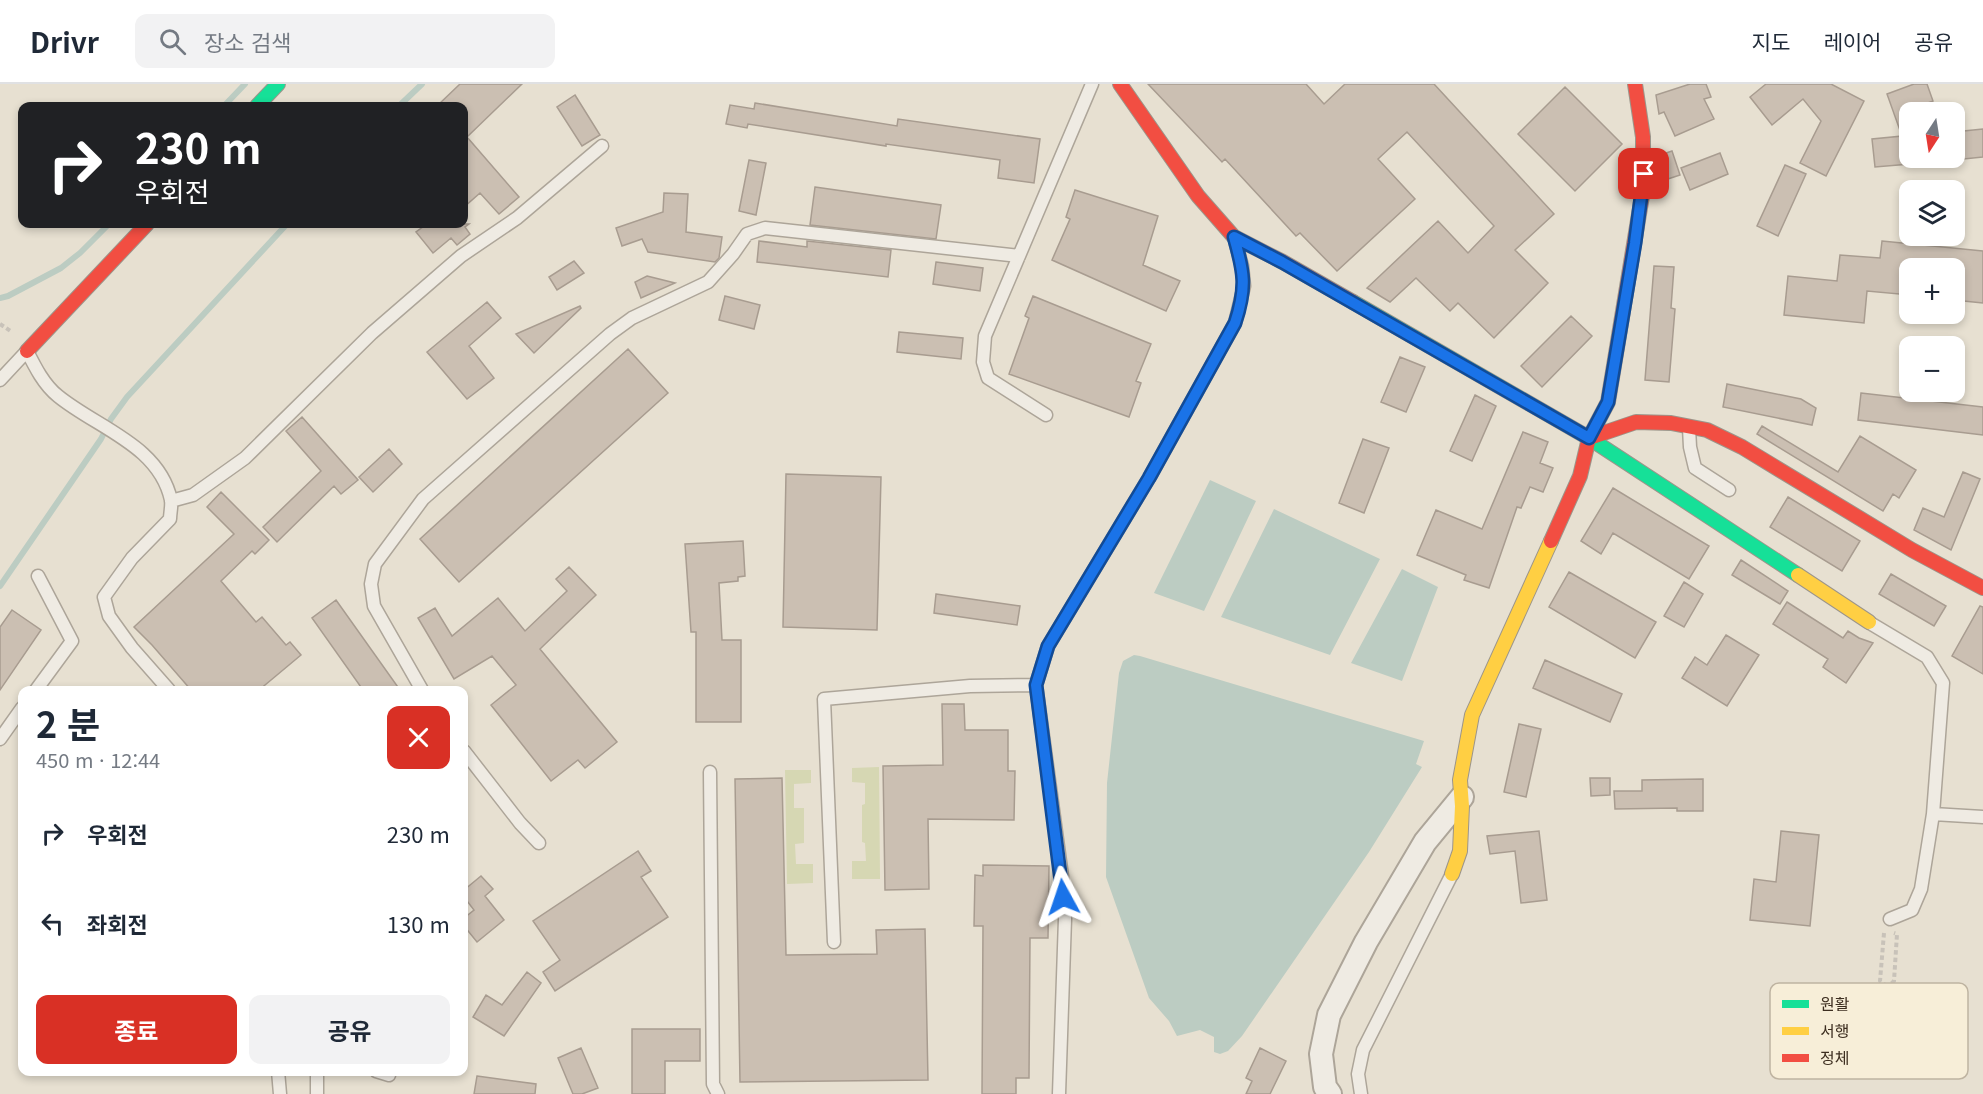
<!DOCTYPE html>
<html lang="ko">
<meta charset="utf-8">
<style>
body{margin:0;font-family:Georgia,"Noto Sans KR",serif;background:#f2f2f3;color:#1f2937;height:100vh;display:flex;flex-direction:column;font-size:22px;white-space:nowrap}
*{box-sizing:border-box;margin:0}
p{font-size:20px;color:#747a83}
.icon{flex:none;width:33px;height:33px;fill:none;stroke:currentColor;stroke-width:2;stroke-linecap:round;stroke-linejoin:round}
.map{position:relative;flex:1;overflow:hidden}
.panel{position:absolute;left:18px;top:602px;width:450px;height:390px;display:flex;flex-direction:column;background:#fff;border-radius:12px;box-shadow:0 3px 9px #0003}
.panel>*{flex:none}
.top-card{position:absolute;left:18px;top:18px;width:450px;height:126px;border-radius:12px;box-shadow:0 3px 9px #0003;background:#202124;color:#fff;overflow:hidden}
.needle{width:39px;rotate:192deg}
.fabs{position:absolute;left:1899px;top:18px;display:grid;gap:12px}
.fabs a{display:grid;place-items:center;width:66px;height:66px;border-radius:12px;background:#fff;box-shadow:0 3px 9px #0003;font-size:30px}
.pin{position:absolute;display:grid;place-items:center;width:51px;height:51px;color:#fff;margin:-26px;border-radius:12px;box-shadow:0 3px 9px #0006}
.me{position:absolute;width:66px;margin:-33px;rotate:355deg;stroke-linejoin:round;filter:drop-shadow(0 0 4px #0008)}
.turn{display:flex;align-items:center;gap:21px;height:126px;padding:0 18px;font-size:27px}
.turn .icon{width:78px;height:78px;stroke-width:2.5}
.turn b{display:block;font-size:42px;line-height:51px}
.round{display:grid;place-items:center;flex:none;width:63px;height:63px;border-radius:12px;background:#f2f2f3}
.overview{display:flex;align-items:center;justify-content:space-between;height:102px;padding:0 18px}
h1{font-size:36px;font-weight:700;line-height:45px}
.cta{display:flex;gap:12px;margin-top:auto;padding:12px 18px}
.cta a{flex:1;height:69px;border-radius:12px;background:#d93025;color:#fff;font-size:24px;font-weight:700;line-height:69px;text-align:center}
.cta a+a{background:#f2f2f3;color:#1f2937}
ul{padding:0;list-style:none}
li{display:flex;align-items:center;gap:18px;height:90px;padding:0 18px}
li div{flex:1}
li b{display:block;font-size:22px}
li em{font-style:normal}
header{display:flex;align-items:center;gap:36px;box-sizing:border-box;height:84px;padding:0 30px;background:#fff;border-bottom:2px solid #e0e1e3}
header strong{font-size:28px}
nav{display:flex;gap:33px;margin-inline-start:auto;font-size:21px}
.search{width:420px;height:54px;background:#f2f2f3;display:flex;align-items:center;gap:15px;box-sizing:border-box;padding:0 21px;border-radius:12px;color:#747a83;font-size:22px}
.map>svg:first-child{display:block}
.green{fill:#d6d7b3}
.water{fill:#bcccc2}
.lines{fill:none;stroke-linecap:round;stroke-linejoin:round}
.stream{stroke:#bcccc2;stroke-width:6}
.building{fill:#cbbfb2;stroke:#a89c90;stroke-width:1.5}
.lane-casing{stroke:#ada599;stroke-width:15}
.street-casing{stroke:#ada599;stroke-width:26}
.fast-casing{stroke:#9c958a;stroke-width:16}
.slow-casing{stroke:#9c958a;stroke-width:16}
.jam-casing{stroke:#9c958a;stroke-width:16}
.path{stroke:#c8c2b9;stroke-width:4;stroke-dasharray:4.5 3;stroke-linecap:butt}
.lane{stroke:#efebe3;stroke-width:12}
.street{stroke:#efebe3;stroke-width:22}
.fast{stroke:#16e098;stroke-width:14}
.slow{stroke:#ffcf43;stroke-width:14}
.jam{stroke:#f24e42;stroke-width:14}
.route-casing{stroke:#114b97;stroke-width:15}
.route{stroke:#1a73e8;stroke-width:10}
.key{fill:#f7eed8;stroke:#bfb4a1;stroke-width:1.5}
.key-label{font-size:16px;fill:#3d2e20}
</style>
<header>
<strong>Drivr</strong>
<div class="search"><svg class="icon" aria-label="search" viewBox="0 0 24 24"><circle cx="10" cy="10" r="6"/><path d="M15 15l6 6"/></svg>장소 검색</div>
<nav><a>지도</a><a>레이어</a><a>공유</a></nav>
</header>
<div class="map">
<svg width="1983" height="1010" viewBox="0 0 1983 1010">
<rect width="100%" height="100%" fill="#e7e0d1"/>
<!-- green -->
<path class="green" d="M879 683 880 795H852V777H866L865 759 862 758V721L865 720V699L852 698V684Z
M785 686H811V699L794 700V724H804V759L795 760 796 780H813V799L787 800Z"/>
<!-- water -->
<path class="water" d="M1210 396 1256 417 1204 527 1154 509Z
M1274 425 1380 475 1330 571 1221 533Z
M1402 485 1438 503 1402 597 1351 579Z
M1134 571 1140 572 1424 657 1416 680 1422 683 1369 768 1242 952 1228 967 1220 970 1214 968V953L1200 946 1177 952 1169 937 1149 914 1106 793 1107 699 1119 589 1123 577Z"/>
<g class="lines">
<!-- stream -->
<path class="stream" d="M224 22 245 0
M399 22 422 0
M0 214 8 212 61 184 80 169 109 140
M0 502 101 355 111 335 127 313 287 140"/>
</g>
<!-- building -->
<path class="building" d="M460 0H522L467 53 519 113 499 130 480 109 464 123V22H437Z
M1148 0H1306L1324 20 1345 0H1434L1554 130 1515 166 1548 199 1494 254 1458 219 1450 227 1416 194 1390 218 1367 204 1438 137 1468 169 1494 142 1407 48 1378 75 1415 115 1337 187 1300 149 1296 152 1225 75 1222 78Z
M1690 0H1706L1711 13 1704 15 1714 35 1675 52 1664 28 1659 30 1656 11Z
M1766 0H1831L1864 17 1826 92 1800 79 1821 37 1803 15 1772 41 1750 13Z
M1914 0H1927L1933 17 1910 26V80L1875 83 1872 55 1902 52 1887 10Z
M1565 3 1622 60 1575 107 1518 50Z
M575 11 600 51 582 62 557 23Z
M755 19 897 42 898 35 1040 55 1034 99 998 94 1000 76 886 60V62L748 40 747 44 726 40 730 21 754 25Z
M1983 45V73L1954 76V48Z
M1672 67 1680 91 1662 97 1663 70Z
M1720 69 1728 90 1690 106 1681 84Z
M749 76 766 79 756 131 739 127Z
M1785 81 1806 90 1778 152 1757 142Z
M815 103 941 121 936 155 810 141Z
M1075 106 1158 132 1143 181 1180 197 1166 227 1052 176 1070 135 1066 133Z
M664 109 688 110 686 148 722 153 719 174 715 178 648 168 642 155 622 162 616 144 663 128Z
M427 140H469L465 143 470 150 457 161 451 154 433 169 416 148Z
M759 157 807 163V157L891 166 888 193 757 178Z
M1882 157 1983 167V219L1954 216V184H1910V211L1867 207 1864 239 1784 231 1788 192 1837 197 1840 171 1880 174Z
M574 177 584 189 557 206 549 193Z
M936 178 983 184 980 207 933 200Z
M1654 182 1674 183 1671 224 1675 225 1669 298 1645 296Z
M647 192 675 199 641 214 635 198Z
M725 212 760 221 754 245 719 236Z
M1033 212 1151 260 1136 297 1141 299 1129 333 1009 290 1029 234 1025 232Z
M487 218 501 234 469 262 494 294 467 315 427 268Z
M580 222 581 224 534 269 516 250Z
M1571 232 1592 252 1542 303 1521 282Z
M899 248 963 254 961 275 897 268Z
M628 265 668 309 459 498 420 455Z
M1400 273 1425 283 1406 328 1381 318Z
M1727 300 1801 315 1816 324 1812 341 1723 323Z
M1861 309 1983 323V351L1858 336Z
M1475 311 1496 322 1472 377 1450 367Z
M302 333 358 396 341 410 334 402 277 458 263 443 321 387 286 347Z
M1762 342 1838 388 1860 352 1916 386 1899 414 1893 410 1883 427 1757 350Z
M1523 348 1548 358 1540 379 1553 384 1543 408 1530 403 1521 424 1517 423 1489 504 1464 496 1466 491 1417 471 1436 426 1482 445Z
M1363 355 1389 364 1364 429 1339 419Z
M389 365 402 380 373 408 359 393Z
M1963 388 1980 395 1951 466 1914 446 1923 424 1944 433Z
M786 390 881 393 877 546 783 543Z
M1613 404 1709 462 1689 495 1613 449 1601 470 1581 457Z
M221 408 269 456 255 470 252 467 221 497 256 538 262 533 286 561 290 558 301 571 259 606H191L152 561 134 543 234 450 207 423Z
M1788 413 1860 457 1842 487 1770 443Z
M743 457 745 492 738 493V497L719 499 722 556H741V638H696V548H691L685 460Z
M1741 476 1788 507 1780 520 1732 491Z
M569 483 596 511 540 565 617 658 585 684 578 676 551 697 491 621 516 601 492 572 454 595 418 534 435 524 452 552 498 514 525 547 567 507 556 495Z
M1569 488 1656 538 1635 574 1549 523Z
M1891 490 1946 522 1934 542 1879 510Z
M1684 498 1703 510 1684 543 1664 532Z
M936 510 1020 522 1017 541 934 529Z
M336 516 400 606H363L312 534Z
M1787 518 1843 554 1848 547 1859 554 1873 559 1846 599 1823 583 1828 575 1773 540Z
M1980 522 1983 523V590L1952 572Z
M12 526 41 546 0 606V543Z
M1726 551 1759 571 1727 622 1682 594 1695 573 1707 581Z
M1545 576 1622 610 1610 638 1533 604Z
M942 620H964L965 646H1008V687H1015L1014 736 928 735 929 805 885 806 883 682 943 681Z
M1519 640 1541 645 1526 713 1504 708Z
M782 694 786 871 877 870 876 846 925 845 928 996 740 998 735 695Z
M1590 694H1610V711L1591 712Z
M1703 695V727H1677V724L1615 725 1614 707H1642V696Z
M1539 747 1547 816 1521 819 1515 767 1490 770 1487 752Z
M1781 747 1819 751 1810 842 1750 836 1754 795 1776 798Z
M638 767 651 787 641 793 668 833 555 907 543 888 560 876 533 837Z
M983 781 1049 782 1048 854H1030L1029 994H1016V1010H982L983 842H974L975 791 983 792Z
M481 792 493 805 485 812 504 836 477 858 464 842V834L474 826 464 813V806Z
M527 888 541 899 504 952 473 933 486 911 502 921Z
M632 945H700V977H665V1010H632Z
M581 964 598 1004 582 1010H573L558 974Z
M1260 964 1286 977 1270 1010H1246L1252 997 1246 994Z
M477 992 536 1000 535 1010H474Z"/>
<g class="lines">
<defs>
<path id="lane" d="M0 296 27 267C35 283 44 301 58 312 97 344 159 361 171 416 172 422 170 429 170 435L132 474 104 513 109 532 132 564 169 606
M1046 331 988 294 983 278 985 252 1092 0
M1689 344 1690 363 1695 384 1729 406
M171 417 193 411 245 374 372 249 461 172 517 134 602 62
M1870 539 1927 573 1943 599 1933 730 1921 805 1912 826 1890 835
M1036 601 1062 792 1065 835 1059 1010
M36 606 72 557 38 492
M422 606 374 522 371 500 375 480 423 415 610 250 632 234 708 198 733 170 747 150 765 144 1019 172
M0 655 22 624
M464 667 520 739 539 759
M710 688 713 1000 718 1010
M1933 730 1983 733
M834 858 824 615 970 602 1036 601 1048 562 1149 394 1235 239 1244 202 1242 182 1236 160
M278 987 280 1010
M317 987V1010
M376 987 389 991
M1361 1010 1358 990 1363 966 1452 790"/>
<path id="street" d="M1330 1010 1325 1003 1321 970 1329 931 1366 858 1425 758 1462 713"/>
<path id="fast" d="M257 22 278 0
M1353 218 1589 354 1798 491"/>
<path id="slow" d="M1798 491 1869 538
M1452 790 1460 767 1462 722 1460 696 1472 631 1551 457"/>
<path id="jam" d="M1120 0 1198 112 1234 153 1283 178 1353 218
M27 267 147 140
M1589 354 1636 338 1671 339 1707 346 1742 363 1912 466 1983 504
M1551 457 1580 392 1589 354 1608 318 1643 106V53L1635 0"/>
</defs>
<!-- lane casing -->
<use href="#lane" class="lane-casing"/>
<!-- street casing -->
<use href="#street" class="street-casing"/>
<!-- fast casing -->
<use href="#fast" class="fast-casing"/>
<!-- slow casing -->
<use href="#slow" class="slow-casing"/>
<!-- jam casing -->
<use href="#jam" class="jam-casing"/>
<!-- path -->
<path class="path" d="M0 240 12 248
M1884 849 1880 897 1888 903
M1888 913V903L1894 897 1897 850 1894 849"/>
<!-- lane -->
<use href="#lane" class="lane"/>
<!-- street -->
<use href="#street" class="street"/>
<!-- fast -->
<use href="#fast" class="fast"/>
<!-- slow -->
<use href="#slow" class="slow"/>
<!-- jam -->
<use href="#jam" class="jam"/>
</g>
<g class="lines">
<defs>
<path id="route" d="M1063 813 1036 601 1048 562 1149 394 1235 239C1247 203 1244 188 1234 153L1282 178 1589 354 1608 318 1635 159 1644 90"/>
</defs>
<!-- route casing -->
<use href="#route" class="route-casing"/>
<!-- route -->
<use href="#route" class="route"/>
</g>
<!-- legend -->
<rect x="1770" y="899" width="198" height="96" rx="9" class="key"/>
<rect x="1782" y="916" width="27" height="8" fill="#16e098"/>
<rect x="1782" y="943" width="27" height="8" fill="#ffcf43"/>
<rect x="1782" y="970" width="27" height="8" fill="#f24e42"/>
<g class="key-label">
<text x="1820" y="926">원활</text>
<text x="1820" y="953">서행</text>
<text x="1820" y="980">정체</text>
</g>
</svg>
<div class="fabs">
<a><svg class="needle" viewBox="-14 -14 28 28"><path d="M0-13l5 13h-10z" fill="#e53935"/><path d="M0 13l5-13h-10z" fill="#747a83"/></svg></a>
<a><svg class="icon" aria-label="layers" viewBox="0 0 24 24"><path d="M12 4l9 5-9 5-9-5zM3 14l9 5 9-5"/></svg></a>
<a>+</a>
<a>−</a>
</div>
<div class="pin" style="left:1644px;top:90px;background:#d93025"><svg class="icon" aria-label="arrive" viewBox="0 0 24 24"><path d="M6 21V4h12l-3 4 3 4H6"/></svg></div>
<svg class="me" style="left:1063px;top:813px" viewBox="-20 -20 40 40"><path d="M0-17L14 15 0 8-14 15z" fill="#1a73e8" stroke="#fff" stroke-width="4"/></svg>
<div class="top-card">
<div class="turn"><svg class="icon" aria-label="right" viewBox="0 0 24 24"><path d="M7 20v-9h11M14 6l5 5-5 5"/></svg><div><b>230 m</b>우회전</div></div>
</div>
<section class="panel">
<div class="overview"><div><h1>2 분</h1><p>450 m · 12:44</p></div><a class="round" style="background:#d93025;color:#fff"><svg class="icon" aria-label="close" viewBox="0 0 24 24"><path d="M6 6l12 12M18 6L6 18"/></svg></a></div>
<ul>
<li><svg class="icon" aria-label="right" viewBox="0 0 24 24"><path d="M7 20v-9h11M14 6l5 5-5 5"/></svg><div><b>우회전</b></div><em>230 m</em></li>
<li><svg class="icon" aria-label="left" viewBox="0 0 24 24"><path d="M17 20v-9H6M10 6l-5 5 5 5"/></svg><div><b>좌회전</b></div><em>130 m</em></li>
</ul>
<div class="cta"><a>종료</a><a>공유</a></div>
</section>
</div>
